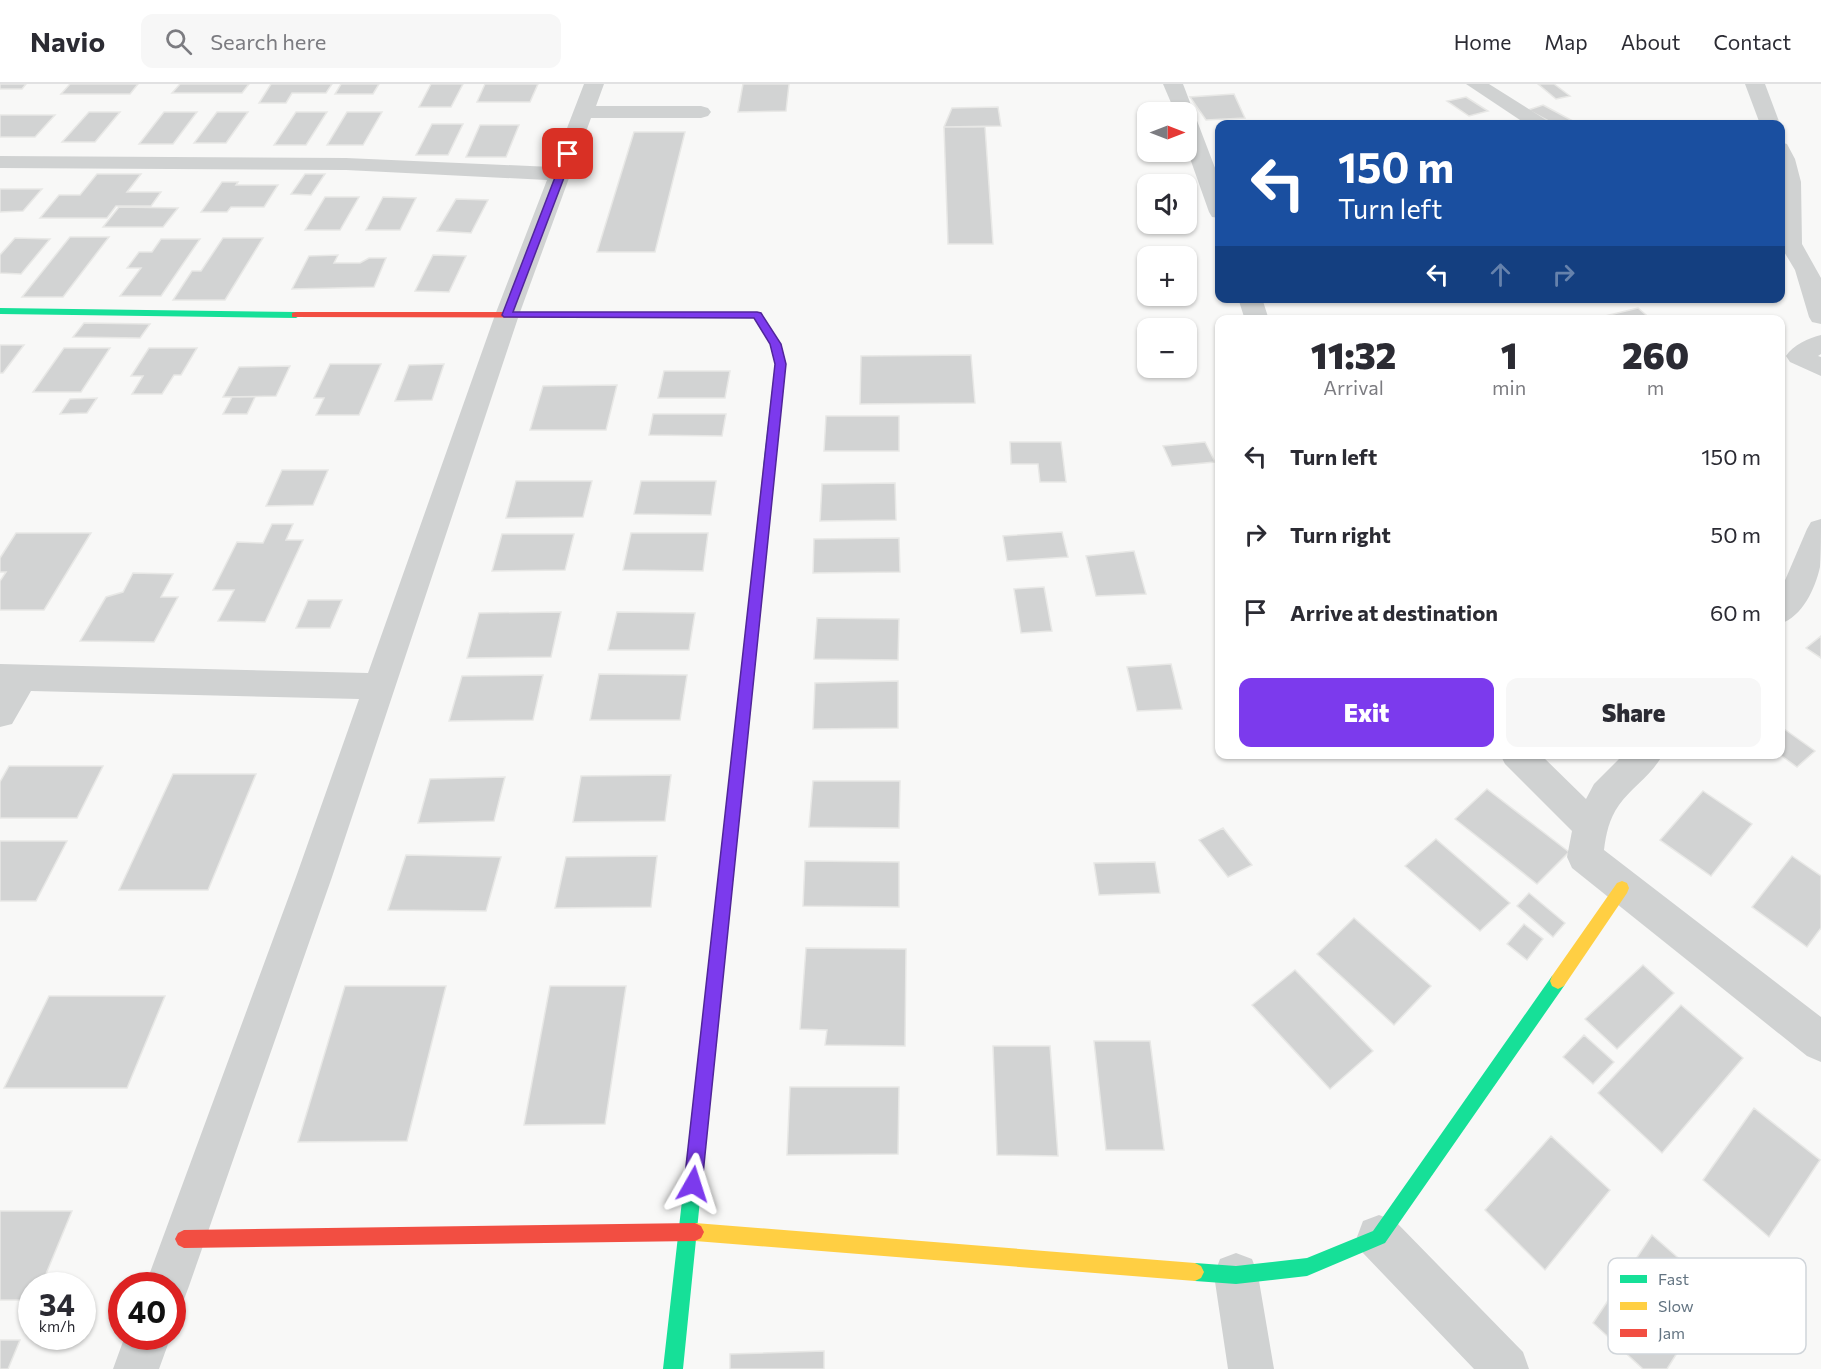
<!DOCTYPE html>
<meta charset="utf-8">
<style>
body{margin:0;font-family:Commissioner,sans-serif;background:#f7f7f7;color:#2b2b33;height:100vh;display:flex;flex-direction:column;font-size:22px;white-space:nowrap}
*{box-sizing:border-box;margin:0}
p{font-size:20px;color:#7c7c81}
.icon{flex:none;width:33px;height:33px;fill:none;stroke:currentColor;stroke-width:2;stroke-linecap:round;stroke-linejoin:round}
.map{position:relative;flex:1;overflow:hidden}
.side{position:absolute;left:1215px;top:231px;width:570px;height:444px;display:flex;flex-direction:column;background:#fff;border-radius:12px;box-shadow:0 2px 4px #0004}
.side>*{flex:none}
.guide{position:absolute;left:1215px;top:36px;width:570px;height:183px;border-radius:12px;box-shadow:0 2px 4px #0004;background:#1a4fa0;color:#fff;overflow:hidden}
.needle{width:39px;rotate:90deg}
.buttons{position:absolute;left:1137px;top:18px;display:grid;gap:12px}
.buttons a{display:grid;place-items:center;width:60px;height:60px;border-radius:12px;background:#fff;box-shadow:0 2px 4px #0004;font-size:30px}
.speed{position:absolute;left:18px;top:1188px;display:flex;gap:12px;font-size:30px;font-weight:700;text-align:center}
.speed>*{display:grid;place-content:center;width:78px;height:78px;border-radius:50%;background:#fff;box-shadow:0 2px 4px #0004;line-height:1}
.speed small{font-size:15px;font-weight:400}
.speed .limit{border:9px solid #d22;background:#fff;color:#111}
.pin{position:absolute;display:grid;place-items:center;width:51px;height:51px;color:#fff;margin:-26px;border-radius:12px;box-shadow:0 3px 9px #0006}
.me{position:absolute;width:66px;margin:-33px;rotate:6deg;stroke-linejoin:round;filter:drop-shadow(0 0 4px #0008)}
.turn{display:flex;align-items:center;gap:21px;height:126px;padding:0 24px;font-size:27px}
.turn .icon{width:78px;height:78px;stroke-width:2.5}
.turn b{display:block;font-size:42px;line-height:51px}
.lanes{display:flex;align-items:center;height:57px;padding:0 24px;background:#0003;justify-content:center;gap:30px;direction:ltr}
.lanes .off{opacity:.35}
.eta{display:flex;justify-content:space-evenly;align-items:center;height:102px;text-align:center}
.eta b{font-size:36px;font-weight:800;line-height:42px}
.button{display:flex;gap:12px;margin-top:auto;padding:12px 24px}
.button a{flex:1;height:69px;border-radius:12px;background:#7c3aed;color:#fff;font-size:24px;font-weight:800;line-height:69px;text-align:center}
.button a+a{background:#f7f7f7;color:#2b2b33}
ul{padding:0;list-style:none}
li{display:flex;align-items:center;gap:18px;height:78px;padding:0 24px}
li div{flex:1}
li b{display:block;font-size:22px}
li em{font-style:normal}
header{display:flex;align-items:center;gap:36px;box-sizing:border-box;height:84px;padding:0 30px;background:#fff;border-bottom:2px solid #e1e1e2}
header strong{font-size:28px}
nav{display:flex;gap:33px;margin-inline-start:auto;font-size:21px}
.search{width:420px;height:54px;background:#f7f7f7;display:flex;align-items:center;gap:15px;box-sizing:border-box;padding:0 21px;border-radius:12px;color:#7c7c81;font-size:22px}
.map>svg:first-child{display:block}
.building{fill:#d2d3d3;stroke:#e8e8e6;stroke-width:1.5}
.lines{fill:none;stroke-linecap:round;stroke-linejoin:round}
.street{fill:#d0d2d2;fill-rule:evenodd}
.fast{fill:#16e098;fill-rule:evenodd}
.slow{fill:#ffcf43;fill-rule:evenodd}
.jam{fill:#f24e42;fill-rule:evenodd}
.route{fill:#7c3aed;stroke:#51269a;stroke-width:1.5}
.key{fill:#fff;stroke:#d0d5da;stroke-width:1.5}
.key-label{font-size:16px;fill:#637482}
</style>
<header>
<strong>Navio</strong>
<div class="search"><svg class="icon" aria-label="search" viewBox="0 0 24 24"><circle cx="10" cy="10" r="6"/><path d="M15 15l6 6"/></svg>Search here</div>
<nav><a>Home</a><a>Map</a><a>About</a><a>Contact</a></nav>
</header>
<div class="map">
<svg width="1821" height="1285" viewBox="0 0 1821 1285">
<rect width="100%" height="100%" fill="#f8f8f7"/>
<!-- building -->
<path class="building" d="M0 0H26L22 5H0Z
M70 0H138L130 10H61Z
M180 0H249L242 9H172Z
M271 0H332L326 9H292L286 19H259Z
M341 0H379L373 10H335Z
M431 0H463L451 23H419Z
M485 0H538L530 18H477Z
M743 0H789L786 27 738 28Z
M1538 0H1554L1570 12 1556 15Z
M1234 10 1245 34 1206 36 1190 13Z
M1466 13 1488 27 1469 32 1447 17Z
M1543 21 1571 36 1554 40 1528 26Z
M998 23 1001 42 944 43 952 24Z
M89 28H120L95 58H62Z
M164 28H197L173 60H139Z
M217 28H248L226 59H194Z
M296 28H327L306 61H274Z
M347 28H382L363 61H327Z
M0 31H55L35 53H0Z
M432 40H463L448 71H416Z
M480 41H519L506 73H466Z
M944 43H985L993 160H948Z
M634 48H685L655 168H597Z
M97 90H141L127 108H161L151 122H116L107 134H40L59 111H80Z
M305 90H325L311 111 291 110Z
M222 98H238L236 101H278L264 123H231L227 128H201Z
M0 105H42L23 127 0 128Z
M325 113H359L340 146H305Z
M383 113 416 114 400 146H366Z
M456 115 488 116 471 149 437 147Z
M119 123 178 124 163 143H103Z
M70 153H109L63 213H22Z
M15 154 50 155 21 190 0 189V171Z
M223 154H263L225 216H173L192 187H201Z
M161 155H200L161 212H120L141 184H127L139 168H152Z
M338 171 334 179H360L369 174H386L374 203 292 205 309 172Z
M433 171 466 172 449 208 415 207Z
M1638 224 1652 236H1599L1597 234Z
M84 239 150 240 140 254 73 253Z
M0 261H24L3 289H0Z
M64 264H110L81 308H33Z
M149 264H197L181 291H174L162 310H132L143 292H131Z
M971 271 975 319 860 320 861 272Z
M330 280H381L359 331H316L324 314H314Z
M444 280 432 316 395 317 409 281Z
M290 282 276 312 223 313 239 283Z
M664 287H730L725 314H658Z
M617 301 606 346H530L543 302Z
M232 313H255L247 330H223Z
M97 314 87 329 60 330 70 315Z
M653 330H726L722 352 649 351Z
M826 332H899V367H824Z
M1010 358H1061L1066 398H1040L1038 380H1011Z
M1205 358 1215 378 1172 382 1163 362Z
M282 386H328L313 421 266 422Z
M516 397H592L583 433 506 434Z
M641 397H716L711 431 634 430Z
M895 399 896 436 820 437 822 400Z
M272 440H293L286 456H303L265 538 218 537 234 506H213L237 458 263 459Z
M1062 448 1068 473 1007 477 1003 452Z
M16 449H91L44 526H0V497L6 488H0V474Z
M631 449H708L703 487 623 486Z
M502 450H574L565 486 492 487Z
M899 454 900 488 813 489 814 455Z
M1134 467 1146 510 1096 512 1086 472Z
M133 489 173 490 161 513H178L154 558 80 557 106 513 123 508Z
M1044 503 1052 547 1021 549 1014 505Z
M308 516H342L330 544H296Z
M561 528 551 573 467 574 479 529Z
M617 528 695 529 689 566H608Z
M817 534 899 535 898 576 814 575Z
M1821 552V574L1806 564Z
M1171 580 1182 625 1137 627 1127 583Z
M599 590 687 591 680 636H590Z
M543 591 533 636 449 637 462 592Z
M898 597V644L813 645 815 599Z
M1780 642 1815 667 1797 683 1779 670Z
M9 682H103L77 734H0V698Z
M173 690H256L208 806H119Z
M671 691 665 737 573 738 581 692Z
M505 693 494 737 418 739 430 695Z
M813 697H900L899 744 809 743Z
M1487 705 1569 768 1537 800 1455 735Z
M1703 707 1752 740 1711 792 1660 756Z
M1223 744 1252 781 1228 793 1199 756Z
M1436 755 1510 819 1480 847 1405 782Z
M0 757H67L36 817H0Z
M406 771 501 773 486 827 388 826Z
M657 772 651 823 555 824 566 773Z
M1792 772 1821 792V844L1807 863 1752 823Z
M805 777 899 778V823L803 822Z
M1155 778 1160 809 1099 811 1094 779Z
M1529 809 1565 839 1553 853 1517 822Z
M1354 834 1431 902 1394 941 1317 870Z
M1524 840 1543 855 1527 876 1507 860Z
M806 864 906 865 905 962 825 961 827 946 800 945Z
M1643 881 1674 909 1617 965 1585 935Z
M1295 886 1373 967 1330 1005 1252 921Z
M345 902H446L407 1057 298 1058Z
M550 902H626L605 1040 524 1041Z
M49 912H165L127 1004H4Z
M1681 921 1743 974 1662 1069 1598 1009Z
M1584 951 1614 978 1593 1000 1563 973Z
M1094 957H1150L1164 1066H1106Z
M993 962H1050L1058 1072 997 1071Z
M790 1003H899L898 1070 787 1071Z
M1754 1024 1820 1076 1769 1153 1703 1096Z
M1551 1052 1610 1106 1545 1186 1485 1126Z
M0 1127H72L41 1202H32V1216H0Z
M1652 1151 1716 1207 1667 1285H1643L1593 1239Z
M0 1256H20L8 1285H0Z
M824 1267V1285H730V1270Z"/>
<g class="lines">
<!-- street -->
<path class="street" d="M584 0H604L596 22H701L708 24 711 28 708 32 701 34H591L519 231 332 793 189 1202 183 1218 172 1222V1202H145L296 793 359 615 31 607 12 640 0 643V580L368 589 495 231 547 96 346 86 0 84V72L346 74 552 83Z
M1163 0H1183L1220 97V134L1212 133 1209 128 1186 63V28H1175Z
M1466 0H1489L1546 36 1549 40H1526Z
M1745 0H1765L1780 40H1760Z
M1780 58 1787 60 1795 75 1801 98 1802 160 1821 194V240L1812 238 1809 233 1795 186 1780 161Z
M1238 214H1262L1269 236H1245Z
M1821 251V270L1818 272 1821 273V292L1790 278 1786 272C1793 261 1809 254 1821 251Z
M1821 435C1821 450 1821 469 1820 483 1815 505 1803 532 1780 540V508L1807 445 1811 438Z
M1500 670H1540L1586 715 1594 700 1624 670H1663C1652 691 1632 703 1619 721 1609 735 1606 750 1604 766L1821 933V978L1807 972 1572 784 1567 773 1572 747 1505 680Z
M1379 1131 1395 1137 1523 1268 1529 1285H1474L1363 1169 1357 1153 1363 1137Z
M1236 1169 1252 1175 1258 1191 1274 1285H1228L1214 1191 1220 1175Z
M125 1252H171L159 1285H113Z"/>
<!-- fast -->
<path class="fast" d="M0 224 296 228 301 231 296 234 0 230Z
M687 228 761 229 780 260 785 280 773 387 769 388 763 384 775 280 770 260 754 234 683 233 682 231Z
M725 791 730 793 732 798 683 1285H663L718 798 720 793Z
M1558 889 1564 892 1566 897 1564 902 1385 1159 1307 1192 1236 1200 1195 1197 1189 1194 1186 1188 1189 1182 1195 1179 1236 1182 1307 1174 1373 1147 1552 892Z"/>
<!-- slow -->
<path class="slow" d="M769 380 775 384 732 798 730 803 725 805 720 803 718 798 763 384Z
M1622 797 1627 799 1629 804 1627 809 1564 902 1558 905 1552 902 1550 897 1552 892 1617 799Z
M695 1139 1195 1179 1201 1182 1204 1188 1201 1194 1195 1197 695 1157 689 1154 686 1148 689 1142Z"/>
<!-- jam -->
<path class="jam" d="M296 228H687L692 231 687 234 292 233V229Z
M695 1139 701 1142 704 1148 701 1154 695 1157 184 1164 178 1161 175 1155 178 1149 184 1146Z"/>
</g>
<!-- route -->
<path class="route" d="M568 67 573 70 513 228H757L761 229 781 260 786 280 702 1100 700 1106 693 1109 687 1106 684 1100 775 280 770 260 754 234 504 233 502 231 564 70Z"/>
<!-- legend -->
<rect x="1608" y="1174" width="198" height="96" rx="9" class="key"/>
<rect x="1620" y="1191" width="27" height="8" fill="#16e098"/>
<rect x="1620" y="1218" width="27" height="8" fill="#ffcf43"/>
<rect x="1620" y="1245" width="27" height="8" fill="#f24e42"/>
<g class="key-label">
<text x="1658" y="1201">Fast</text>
<text x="1658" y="1228">Slow</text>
<text x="1658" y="1255">Jam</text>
</g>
</svg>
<div class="buttons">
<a><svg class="needle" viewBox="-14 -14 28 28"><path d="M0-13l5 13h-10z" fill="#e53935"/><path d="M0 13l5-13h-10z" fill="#7c7c81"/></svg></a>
<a><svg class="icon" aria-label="sound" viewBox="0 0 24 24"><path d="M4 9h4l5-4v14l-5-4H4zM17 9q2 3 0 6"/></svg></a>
<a>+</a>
<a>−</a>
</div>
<div class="speed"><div>34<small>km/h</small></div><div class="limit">40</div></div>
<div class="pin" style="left:568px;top:70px;background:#d93025"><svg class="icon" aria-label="arrive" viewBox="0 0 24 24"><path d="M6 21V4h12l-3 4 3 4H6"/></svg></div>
<svg class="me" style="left:693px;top:1100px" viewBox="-20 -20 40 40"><path d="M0-17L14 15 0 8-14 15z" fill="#7c3aed" stroke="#fff" stroke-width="4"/></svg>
<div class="guide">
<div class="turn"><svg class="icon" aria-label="left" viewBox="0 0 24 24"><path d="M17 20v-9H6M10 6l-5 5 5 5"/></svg><div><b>150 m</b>Turn left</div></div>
<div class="lanes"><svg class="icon" aria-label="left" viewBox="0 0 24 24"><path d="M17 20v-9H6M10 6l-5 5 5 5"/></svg><svg class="icon off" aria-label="ahead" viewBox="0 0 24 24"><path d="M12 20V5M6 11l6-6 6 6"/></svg><svg class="icon off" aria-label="right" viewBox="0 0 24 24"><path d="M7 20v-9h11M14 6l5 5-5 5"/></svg></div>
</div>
<section class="side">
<div class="eta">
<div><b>11:32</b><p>Arrival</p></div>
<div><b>1</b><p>min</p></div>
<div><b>260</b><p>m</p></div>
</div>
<ul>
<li><svg class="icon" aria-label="left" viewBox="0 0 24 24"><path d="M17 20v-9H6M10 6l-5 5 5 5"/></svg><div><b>Turn left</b></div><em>150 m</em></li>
<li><svg class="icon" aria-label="right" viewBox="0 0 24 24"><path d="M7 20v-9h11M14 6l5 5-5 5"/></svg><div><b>Turn right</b></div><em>50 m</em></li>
<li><svg class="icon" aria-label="arrive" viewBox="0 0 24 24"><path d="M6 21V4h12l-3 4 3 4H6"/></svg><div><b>Arrive at destination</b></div><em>60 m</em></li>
</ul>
<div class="button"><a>Exit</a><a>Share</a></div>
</section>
</div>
